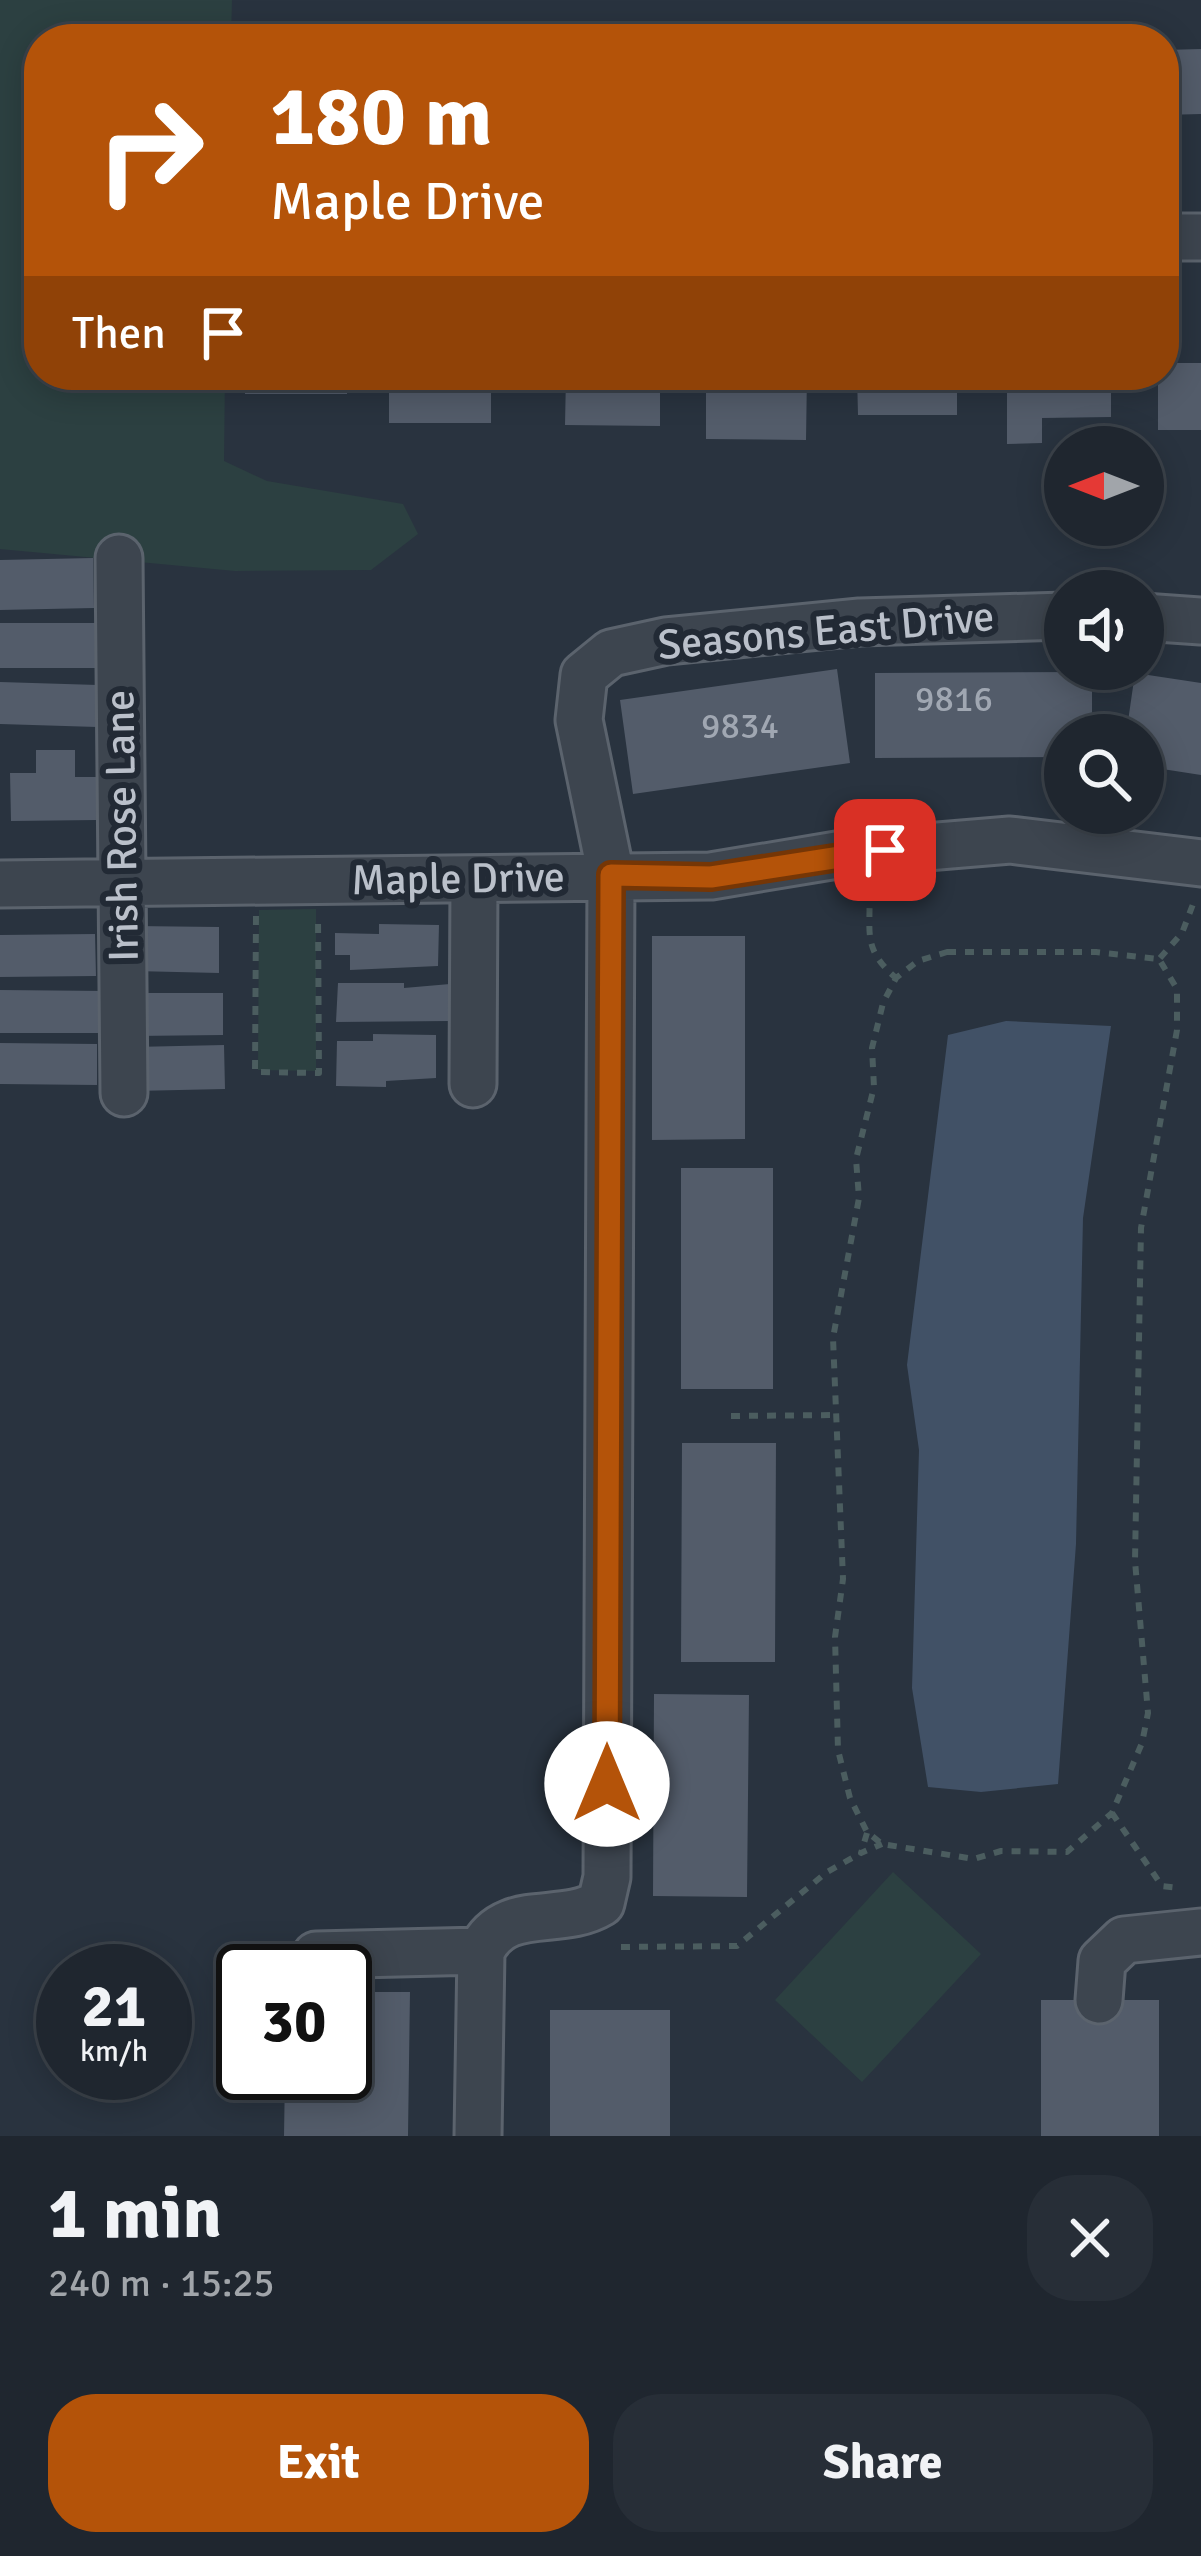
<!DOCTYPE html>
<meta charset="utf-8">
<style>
body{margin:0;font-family:Signika,sans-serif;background:#272e37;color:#f1f3f6;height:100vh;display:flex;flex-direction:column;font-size:45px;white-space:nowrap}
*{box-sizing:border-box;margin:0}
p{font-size:39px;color:#a1a5aa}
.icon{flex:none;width:66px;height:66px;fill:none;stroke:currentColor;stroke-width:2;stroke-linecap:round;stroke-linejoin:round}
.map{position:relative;height:2136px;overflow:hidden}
.details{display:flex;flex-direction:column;background:#1f262f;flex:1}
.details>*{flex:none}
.guide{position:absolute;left:24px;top:24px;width:1155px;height:366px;border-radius:48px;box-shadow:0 6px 30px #0003,0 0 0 3px #3c434b;background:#b45309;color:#fff;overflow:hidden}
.needle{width:78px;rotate:270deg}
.buttons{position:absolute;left:1044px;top:426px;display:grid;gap:24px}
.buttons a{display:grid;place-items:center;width:120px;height:120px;border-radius:50%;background:#1f262f;box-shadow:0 6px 30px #0003,0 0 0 3px #3c434b;font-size:60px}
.speed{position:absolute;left:36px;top:1944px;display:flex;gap:24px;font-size:60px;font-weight:700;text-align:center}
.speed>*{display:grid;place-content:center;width:156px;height:156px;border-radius:50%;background:#1f262f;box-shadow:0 6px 30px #0003,0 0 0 3px #3c434b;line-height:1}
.speed small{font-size:30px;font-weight:400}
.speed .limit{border:6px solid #111;border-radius:18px;background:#fff;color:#111}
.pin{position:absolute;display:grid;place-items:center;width:102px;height:102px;color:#fff;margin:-51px;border-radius:24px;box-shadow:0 6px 18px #0006}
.me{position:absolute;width:132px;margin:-66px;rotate:0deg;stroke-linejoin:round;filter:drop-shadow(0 0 9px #0008)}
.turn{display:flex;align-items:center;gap:42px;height:252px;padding:0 48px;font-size:54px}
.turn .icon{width:156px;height:156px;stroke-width:2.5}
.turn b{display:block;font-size:84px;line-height:102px}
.then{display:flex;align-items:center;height:114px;padding:0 48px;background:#0003;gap:24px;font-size:45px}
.round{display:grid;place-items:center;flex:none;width:126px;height:126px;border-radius:48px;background:#272e37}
.head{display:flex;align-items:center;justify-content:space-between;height:204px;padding:0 48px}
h1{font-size:72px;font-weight:800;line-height:90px}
.cta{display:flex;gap:24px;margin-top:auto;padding:24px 48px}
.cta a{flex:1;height:138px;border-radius:48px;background:#b45309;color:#fff;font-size:48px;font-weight:800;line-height:138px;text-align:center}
.cta a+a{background:#272e37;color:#f1f3f6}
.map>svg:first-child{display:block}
.green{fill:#2c4041}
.water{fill:#415166}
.building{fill:#535c6a}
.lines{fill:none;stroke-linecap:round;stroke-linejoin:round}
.minor-casing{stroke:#5b636d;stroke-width:51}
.path{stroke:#4b5d5f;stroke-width:6;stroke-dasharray:9 9;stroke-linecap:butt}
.minor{stroke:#3d454f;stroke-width:45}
.route-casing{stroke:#753606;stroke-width:30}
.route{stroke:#b45309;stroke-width:21}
.labels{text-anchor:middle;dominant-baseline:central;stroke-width:12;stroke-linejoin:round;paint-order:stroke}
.number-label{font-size:36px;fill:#a0a7b2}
.street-label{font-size:42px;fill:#bac0ca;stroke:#222a35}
</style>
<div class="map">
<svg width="1201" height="2136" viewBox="0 0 1201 2136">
<rect width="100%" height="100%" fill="#29333f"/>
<!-- green -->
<path class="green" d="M0 0H232L231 39H39V375H225L224 461 267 481 403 504 418 534 371 570 235 571 0 549Z
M316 909V1071L258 1070 259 910Z
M893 1872 981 1954 862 2082 775 2000Z"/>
<!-- water -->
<path class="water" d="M1006 1021 1111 1026 1083 1218 1076 1544 1058 1784 981 1792 928 1787 912 1688 919 1450 907 1365 948 1035Z"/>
<!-- building -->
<path class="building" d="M246 28 284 29V39H246Z
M1201 49V114L1164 115V50Z
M1164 363H1201V430H1158V375H1164Z
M245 375H347V394H245Z
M389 375H491V423H389Z
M566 375H660V426L565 425Z
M706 375H807L806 440 706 439Z
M857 375H957V415H858Z
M1007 375H1111V417L1042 418V443L1007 444Z
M93 558 94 608 0 610V560Z
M0 623H95V668H0Z
M837 669 850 763 633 794 620 700Z
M1092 672V735H1065V757L875 758V673Z
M1135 673 1201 683V775L1143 766V735H1126Z
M0 682 98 685 97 727 0 724Z
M36 750H75V777H96L97 820 11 821 10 773H36Z
M379 924 439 925 438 966 350 970V955H335V933L379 934Z
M134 926 219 927V973L134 971Z
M95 934 96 976 0 977V935Z
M652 936H745V1139L652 1140Z
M338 983H404V988L450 984V1021L336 1022Z
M0 990 107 991 106 1033H0Z
M135 993H223V1035L135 1036Z
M373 1034 436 1035V1078L386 1081V1087L336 1086 337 1041H373Z
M0 1043 97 1044V1085L0 1084Z
M224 1045 225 1089 134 1091 133 1047Z
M681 1168H773V1389H681Z
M682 1443H776L775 1662H681Z
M654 1694 749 1695 747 1897 653 1896Z
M345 1992H410L408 2136H284L285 2073H345Z
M1041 2000H1159V2136H1041Z
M550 2010H670V2136H550Z"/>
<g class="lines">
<defs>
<path id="minor" d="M1164 237H1201
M119 558 124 1093
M1143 617 1201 621
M0 884 711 876 843 854 1010 840 1201 863
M473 1084 474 880
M316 1955 481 1951
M1099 2000 1102 1961 1124 1940 1201 1932
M478 2136 481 1951C505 1901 560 1928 601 1903L607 1877 611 875 579 720 584 675 611 653 666 641 860 622 1065 616"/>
</defs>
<!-- minor casing -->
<use href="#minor" class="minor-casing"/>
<!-- path -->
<path class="path" d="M869 890C872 930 860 947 896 978
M256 916 255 1072 319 1073 318 916
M947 952H1096L1159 959 1177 989V1030L1141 1228 1135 1561 1148 1713 1142 1743 1112 1813 1067 1852 1001 1851 974 1859 882 1844 867 1832 850 1798 838 1750 835 1637 843 1579 833 1338 859 1198 856 1159 874 1087 872 1048 883 1003 896 978 918 961Z
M1160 958 1182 933 1195 899
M731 1416 835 1415
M1112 1813 1162 1886 1180 1888
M867 1833 861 1853 882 1844
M621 1947 737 1946 827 1872 861 1853"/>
<!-- minor -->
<use href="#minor" class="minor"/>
</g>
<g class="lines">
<defs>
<path id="route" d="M607 1784 611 875 711 877 885 850"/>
</defs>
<!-- route casing -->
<use href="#route" class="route-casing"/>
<!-- route -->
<use href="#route" class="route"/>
</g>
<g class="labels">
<!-- number labels -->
<g class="number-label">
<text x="954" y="699">9816</text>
<text x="740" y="726">9834</text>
</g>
<!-- street labels -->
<g class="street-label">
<text transform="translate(826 631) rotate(-5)">Seasons East Drive</text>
<text transform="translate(122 826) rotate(-91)">Irish Rose Lane</text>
<text transform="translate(458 879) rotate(-1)">Maple Drive</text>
</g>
</g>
</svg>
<div class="buttons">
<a><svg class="needle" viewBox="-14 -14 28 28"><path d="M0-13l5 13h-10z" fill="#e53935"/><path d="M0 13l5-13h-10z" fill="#a1a5aa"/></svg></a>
<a><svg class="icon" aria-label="sound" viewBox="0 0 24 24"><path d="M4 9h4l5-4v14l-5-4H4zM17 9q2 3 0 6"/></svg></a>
<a><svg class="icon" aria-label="search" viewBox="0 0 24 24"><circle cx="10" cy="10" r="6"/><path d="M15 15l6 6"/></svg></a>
</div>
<div class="speed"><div>21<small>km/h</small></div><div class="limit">30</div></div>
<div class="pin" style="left:885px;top:850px;background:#d93025"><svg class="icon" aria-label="arrive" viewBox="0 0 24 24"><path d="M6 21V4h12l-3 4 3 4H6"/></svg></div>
<svg class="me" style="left:607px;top:1784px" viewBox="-20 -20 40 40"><circle r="19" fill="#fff"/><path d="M0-13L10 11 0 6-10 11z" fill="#b45309"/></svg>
<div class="guide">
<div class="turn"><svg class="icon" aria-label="right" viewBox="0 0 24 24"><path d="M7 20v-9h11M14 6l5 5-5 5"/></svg><div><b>180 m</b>Maple Drive</div></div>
<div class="then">Then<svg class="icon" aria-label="arrive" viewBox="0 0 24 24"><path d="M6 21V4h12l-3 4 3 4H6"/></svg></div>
</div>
</div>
<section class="details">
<div class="head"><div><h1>1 min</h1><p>240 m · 15:25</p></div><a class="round"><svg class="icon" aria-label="close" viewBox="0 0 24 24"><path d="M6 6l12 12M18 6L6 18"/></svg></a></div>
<div class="cta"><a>Exit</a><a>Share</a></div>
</section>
